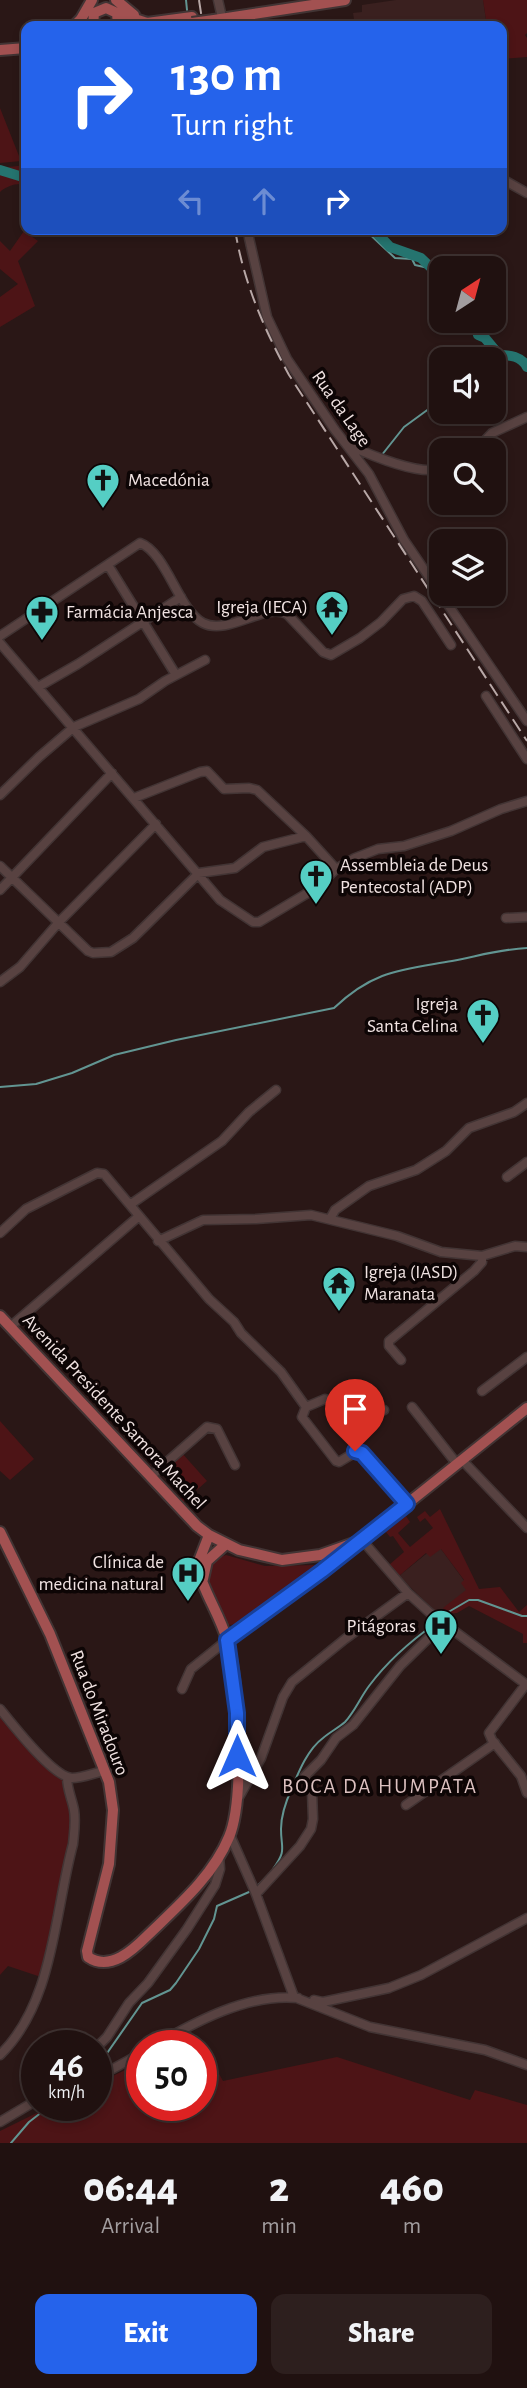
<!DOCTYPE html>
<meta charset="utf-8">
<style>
body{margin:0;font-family:"Alegreya Sans",sans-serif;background:#2d1f1e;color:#f1f3f6;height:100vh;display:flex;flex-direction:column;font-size:26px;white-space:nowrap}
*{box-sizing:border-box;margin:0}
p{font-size:23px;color:#a29d9f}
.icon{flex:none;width:38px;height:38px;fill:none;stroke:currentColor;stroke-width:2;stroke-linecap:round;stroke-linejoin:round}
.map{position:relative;height:2143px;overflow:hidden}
.panel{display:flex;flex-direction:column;background:#201110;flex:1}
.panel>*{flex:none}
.banner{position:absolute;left:21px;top:21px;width:486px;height:214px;border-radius:14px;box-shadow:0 4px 10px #0003,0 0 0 2px #3d3130;background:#2563eb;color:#fff;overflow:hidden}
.needle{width:46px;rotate:36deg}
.buttons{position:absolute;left:429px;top:256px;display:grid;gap:14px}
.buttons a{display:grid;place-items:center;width:77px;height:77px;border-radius:14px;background:#201110;box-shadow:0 4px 10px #0003,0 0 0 2px #3d3130;font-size:35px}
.speed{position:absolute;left:21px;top:2030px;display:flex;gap:14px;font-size:35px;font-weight:700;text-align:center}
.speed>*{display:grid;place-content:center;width:91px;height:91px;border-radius:50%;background:#201110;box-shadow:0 4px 10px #0003,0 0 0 2px #3d3130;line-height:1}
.speed small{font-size:18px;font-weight:400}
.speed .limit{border:10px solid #d22;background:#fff;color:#111}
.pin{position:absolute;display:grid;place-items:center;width:60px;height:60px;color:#fff;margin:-72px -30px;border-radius:50% 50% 50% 0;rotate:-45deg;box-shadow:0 0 7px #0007}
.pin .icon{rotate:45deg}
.me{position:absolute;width:77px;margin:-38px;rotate:0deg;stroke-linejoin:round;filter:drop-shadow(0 0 5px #0008)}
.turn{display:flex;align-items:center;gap:24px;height:147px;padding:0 35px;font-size:32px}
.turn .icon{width:91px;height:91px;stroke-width:2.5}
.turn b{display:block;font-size:49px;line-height:60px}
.lanes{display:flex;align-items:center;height:66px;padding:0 35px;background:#0003;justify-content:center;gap:35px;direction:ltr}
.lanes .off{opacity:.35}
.eta{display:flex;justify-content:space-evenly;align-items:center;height:119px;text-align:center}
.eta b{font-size:42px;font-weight:800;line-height:49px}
.cta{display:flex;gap:14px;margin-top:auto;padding:14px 35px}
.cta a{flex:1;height:80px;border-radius:14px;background:#2563eb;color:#fff;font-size:28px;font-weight:800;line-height:80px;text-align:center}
.cta a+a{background:#2d1f1e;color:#f1f3f6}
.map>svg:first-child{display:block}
.built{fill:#3a201f}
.green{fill:#4d1416}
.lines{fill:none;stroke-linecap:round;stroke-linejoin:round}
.stream{stroke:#629592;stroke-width:2}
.river{stroke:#25746f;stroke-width:10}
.minor-casing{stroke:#423434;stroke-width:11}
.major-casing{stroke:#423434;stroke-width:14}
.minor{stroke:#584241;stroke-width:8}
.major{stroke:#a25151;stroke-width:10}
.rail{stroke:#b8a8a7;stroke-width:2;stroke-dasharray:14 7;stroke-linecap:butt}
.major-bridge-casing{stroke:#423434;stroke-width:14;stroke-linecap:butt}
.major-bridge{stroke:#a25151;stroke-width:10}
.route-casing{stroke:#184099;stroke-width:18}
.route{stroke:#2563eb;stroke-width:12}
.labels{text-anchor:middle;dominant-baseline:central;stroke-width:7;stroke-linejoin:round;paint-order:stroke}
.street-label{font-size:19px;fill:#f1e3e2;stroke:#0d0505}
.poi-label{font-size:19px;fill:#f1e3e2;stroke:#0d0505;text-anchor:start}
.neighbourhood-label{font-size:21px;letter-spacing:2px;fill:#dcc1c0;stroke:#0d0505}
</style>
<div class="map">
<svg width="527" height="2143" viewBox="0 0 527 2143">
<rect width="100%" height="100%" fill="#2a1716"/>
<!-- built -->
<path class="built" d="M396 0H483L487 26H355L353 13 362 12V5Z
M436 1546 441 1549 473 1593 439 1615 399 1576Z"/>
<!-- green -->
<path class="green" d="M483 0H527V33L525 35 527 38V57L502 59V26H487Z
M0 108 21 161 0 163Z
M26 165V185C19 182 6 186 0 192V168Z
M24 231 38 241 18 261 35 306 0 327V297L18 284 0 269V241L10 251Z
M0 1421 34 1459 10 1480 0 1471Z
M181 1452 207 1481 182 1503 179 1500 192 1488 177 1471 171 1476 164 1468Z
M440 1509 479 1589 500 1587 519 1612 527 1605V1643H523V1634L469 1606 457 1613 439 1615 445 1611 443 1608 466 1590 461 1583 464 1580 441 1549 430 1557 426 1553 399 1576 389 1565 404 1552 393 1536 390 1537 386 1532 406 1516 410 1522 398 1533 410 1547 433 1528 425 1518 420 1522 417 1517 425 1511 430 1517Z
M226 1555 265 1566 317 1565 242 1624 227 1625 222 1621C214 1599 194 1565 226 1555Z
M0 1709 15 1728 67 1777 75 1825 44 1978 8 1966 0 1975Z
M197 2035 223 2081 337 2057 470 2100 475 2090 527 2105V2143H0V2131L53 2105H96V2084L142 2062V2105H201V2046H175Z"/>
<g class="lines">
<!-- stream -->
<path class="stream" d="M186 0 187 10
M364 229 395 258 412 259 415 265 433 269
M381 456 404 427 441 400
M0 1087 36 1084 72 1073 114 1055 176 1040 334 1008C374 970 401 970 452 961 478 956 501 949 527 948
M445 1614 469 1600H478L522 1616H527
M273 1869C287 1850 281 1849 281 1829 281 1815 286 1801 292 1788 299 1771 308 1749 323 1738 330 1732 338 1728 345 1722 355 1711 360 1698 369 1686 386 1663 412 1640 436 1623
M258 1885 265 1879
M96 2069 142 2003 170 1990 176 1983 199 1949 214 1919 217 1906 249 1892
M11 2143 29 2122 51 2105"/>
<!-- river -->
<path class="river" d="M0 170 26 178
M373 229 390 247 421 258 441 277
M475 320 478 335 485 338 499 355C510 355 521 356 527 367"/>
<defs>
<path id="minor" d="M218 0 221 13
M502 179 527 193
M249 229V238L267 317 287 359 335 430 369 474 404 540 527 721
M348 445C368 454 422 477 441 468
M476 450 492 433 527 417
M108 565 176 675
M0 636 140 543C166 552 179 611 203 623 228 636 266 602 287 614L323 652 331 655 360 638 381 622 403 599 414 596 422 601 451 645
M0 643 220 900 253 922H259L316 888 336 869 355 858 378 849 404 846 451 831 501 809 527 801
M38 687 78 664 181 597
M486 696 527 759
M0 795 39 757 74 727 139 699 165 681 205 660
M134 798 200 772 207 771 224 789 249 788 257 790 306 836 336 869
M0 866 88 951 93 953 111 952 133 938 199 873 235 868 263 847 306 836
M0 890 112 773
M506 918 527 917
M0 982 20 967 59 922 156 824
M507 1177 527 1162
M131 1204 222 1141 249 1112 276 1090
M330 1219 335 1210 369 1186 416 1170 446 1151 469 1128 514 1112 527 1103
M0 1233 26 1209 97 1173 104 1174 209 1299 234 1322 241 1333 281 1372 306 1407
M158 1241 203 1220 256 1219 311 1215 397 1236 441 1252 482 1256 515 1246 527 1247
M10 1327 138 1217
M401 1360 389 1346V1341L474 1271 482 1262V1256
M482 1391 527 1357
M412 1407 457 1464
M384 1410 359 1408 325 1399 306 1407 302 1417 336 1461 339 1462 359 1450 407 1504
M462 1460 527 1528
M150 1477 207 1427 217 1429 235 1465
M362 1540 408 1593 430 1613 527 1685
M526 1684 489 1733 492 1740 521 1776 527 1793
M182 1689 191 1669 227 1640
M0 1709C12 1724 53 1777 72 1778 82 1778 94 1773 104 1771
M239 1797 261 1758 283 1697 292 1682 345 1639 408 1593
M406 1805 495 1743
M230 1835 256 1894 294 1997 370 2027 485 2050 527 2065
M256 1894 300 1846 311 1829 313 1819 312 1792 305 1776 321 1760 336 1738 353 1725 400 1666 443 1624
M314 2000 323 2002 389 1988 421 1975 527 1918
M153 2046C195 2022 248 1993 298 1998
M96 2048 107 2037 129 2003 148 1983 187 1929 215 1885 220 1869 219 1856
M0 2055C54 2002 54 1914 73 1844 74 1833 76 1822 74 1810 72 1799 67 1789 67 1777
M96 2078 142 2053
M0 2122 37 2100"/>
<path id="major" d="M116 0 134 15
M117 13 147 23 192 17
M214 20 345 0
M74 26 81 19 92 0
M93 26 94 13 106 8 117 13 118 26
M0 50 26 48
M0 1316 197 1526 209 1535 239 1550 282 1560 320 1555 337 1549 362 1540 527 1408
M0 1532 50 1634 109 1782 113 1810 109 1864 87 1951 88 1957C110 1972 133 1950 148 1935 178 1906 213 1876 229 1837 245 1799 239 1681 227 1640 220 1615 203 1591 197 1566L209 1535
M203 1579 207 1561 226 1544
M227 1640 354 1546"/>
</defs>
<!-- minor casing -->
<use href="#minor" class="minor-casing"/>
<!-- major casing -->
<use href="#major" class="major-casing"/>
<!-- minor -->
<use href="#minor" class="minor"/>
<!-- major -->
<use href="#major" class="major"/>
<!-- rail -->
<path class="rail" d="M199 0 203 26
M235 229C243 281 264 329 289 375L527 741"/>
<defs>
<path id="major-bridge" d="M192 23 214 20"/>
</defs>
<!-- major-bridge casing -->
<use href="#major-bridge" class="major-bridge-casing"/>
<!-- major-bridge -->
<use href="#major-bridge" class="major-bridge"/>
</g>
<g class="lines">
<defs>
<path id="route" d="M237 1756V1713L227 1640 322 1571 407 1504 362 1453 355 1451"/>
</defs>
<!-- route casing -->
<use href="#route" class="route-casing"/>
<!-- route -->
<use href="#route" class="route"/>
</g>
<!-- icons -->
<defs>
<symbol id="church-pin" viewBox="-11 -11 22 30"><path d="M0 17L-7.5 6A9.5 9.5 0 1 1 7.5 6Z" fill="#55cec4" stroke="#0d0505"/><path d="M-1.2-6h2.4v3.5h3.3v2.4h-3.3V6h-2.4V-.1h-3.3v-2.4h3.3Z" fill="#111"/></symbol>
<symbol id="temple-pin" viewBox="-11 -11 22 30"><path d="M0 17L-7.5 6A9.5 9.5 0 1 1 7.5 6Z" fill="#55cec4" stroke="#0d0505"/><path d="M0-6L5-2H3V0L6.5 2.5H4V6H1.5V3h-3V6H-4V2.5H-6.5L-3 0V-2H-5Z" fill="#111"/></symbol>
<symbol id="pharmacy-pin" viewBox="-11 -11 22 30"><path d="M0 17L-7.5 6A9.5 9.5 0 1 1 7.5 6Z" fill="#55cec4" stroke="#0d0505"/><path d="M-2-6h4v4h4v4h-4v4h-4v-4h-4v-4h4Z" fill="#111"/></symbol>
<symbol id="hospital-pin" viewBox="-11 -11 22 30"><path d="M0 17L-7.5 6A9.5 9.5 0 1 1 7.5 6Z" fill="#55cec4" stroke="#0d0505"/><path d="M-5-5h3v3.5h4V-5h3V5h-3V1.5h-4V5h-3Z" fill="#111"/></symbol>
</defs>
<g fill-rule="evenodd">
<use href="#church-pin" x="84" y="461" width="38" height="52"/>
<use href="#temple-pin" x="313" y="588" width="38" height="52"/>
<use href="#pharmacy-pin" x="23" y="593" width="38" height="52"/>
<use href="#church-pin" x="297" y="857" width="38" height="52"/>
<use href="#church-pin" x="464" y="996" width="38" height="52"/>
<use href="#temple-pin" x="320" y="1264" width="38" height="52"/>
<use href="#hospital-pin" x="169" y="1554" width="38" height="52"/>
<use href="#hospital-pin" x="422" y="1607" width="38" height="52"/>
</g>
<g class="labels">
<!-- street labels -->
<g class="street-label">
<text transform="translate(341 409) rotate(55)">Rua da Lage</text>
<text transform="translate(114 1412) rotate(47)">Avenida Presidente Samora Machel</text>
<text transform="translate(99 1713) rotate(69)">Rua do Miradouro</text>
</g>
<!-- poi labels -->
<g class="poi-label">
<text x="128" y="480">Macedónia</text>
<text x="308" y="607" text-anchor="end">Igreja (IECA)</text>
<text x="66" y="612">Farmácia Anjesca</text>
<text x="340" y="865">Assembleia de Deus<tspan x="340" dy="22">Pentecostal (ADP)</tspan></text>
<text x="458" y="1004" text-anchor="end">Igreja<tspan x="458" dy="22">Santa Celina</tspan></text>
<text x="364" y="1272">Igreja (IASD)<tspan x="364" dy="22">Maranata</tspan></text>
<text x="164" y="1562" text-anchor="end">Clínica de<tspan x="164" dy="22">medicina natural</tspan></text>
<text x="416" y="1626" text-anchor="end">Pitágoras</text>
</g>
<!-- neighbourhood labels -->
<g class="neighbourhood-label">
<text x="380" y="1786">BOCA DA HUMPATA</text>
</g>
</g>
</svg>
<div class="buttons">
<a><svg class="needle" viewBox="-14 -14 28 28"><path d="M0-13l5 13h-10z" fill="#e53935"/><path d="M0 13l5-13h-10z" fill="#a29d9f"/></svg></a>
<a><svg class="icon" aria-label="sound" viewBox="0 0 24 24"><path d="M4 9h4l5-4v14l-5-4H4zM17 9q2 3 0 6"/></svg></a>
<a><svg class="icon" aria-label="search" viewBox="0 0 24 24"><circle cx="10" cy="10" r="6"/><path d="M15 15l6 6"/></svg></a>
<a><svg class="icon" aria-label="layers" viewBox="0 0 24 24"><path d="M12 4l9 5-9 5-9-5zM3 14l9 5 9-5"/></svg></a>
</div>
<div class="speed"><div>46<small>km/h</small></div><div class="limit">50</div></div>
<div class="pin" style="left:355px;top:1451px;background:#d93025"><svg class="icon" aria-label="arrive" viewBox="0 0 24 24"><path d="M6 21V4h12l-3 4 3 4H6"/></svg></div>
<svg class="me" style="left:237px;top:1756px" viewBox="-20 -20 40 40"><path d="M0-17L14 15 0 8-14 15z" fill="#2563eb" stroke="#fff" stroke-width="4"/></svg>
<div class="banner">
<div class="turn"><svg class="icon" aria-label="right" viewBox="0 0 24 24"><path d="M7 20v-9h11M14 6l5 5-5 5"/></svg><div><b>130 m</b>Turn right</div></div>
<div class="lanes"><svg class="icon off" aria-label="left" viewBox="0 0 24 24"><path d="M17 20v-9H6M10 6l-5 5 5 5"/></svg><svg class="icon off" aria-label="ahead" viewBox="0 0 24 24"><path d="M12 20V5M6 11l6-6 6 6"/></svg><svg class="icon" aria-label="right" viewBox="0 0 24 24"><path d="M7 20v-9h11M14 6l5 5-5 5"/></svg></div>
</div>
</div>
<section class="panel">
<div class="eta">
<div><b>06:44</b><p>Arrival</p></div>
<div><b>2</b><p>min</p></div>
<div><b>460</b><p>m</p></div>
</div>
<div class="cta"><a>Exit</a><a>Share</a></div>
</section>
